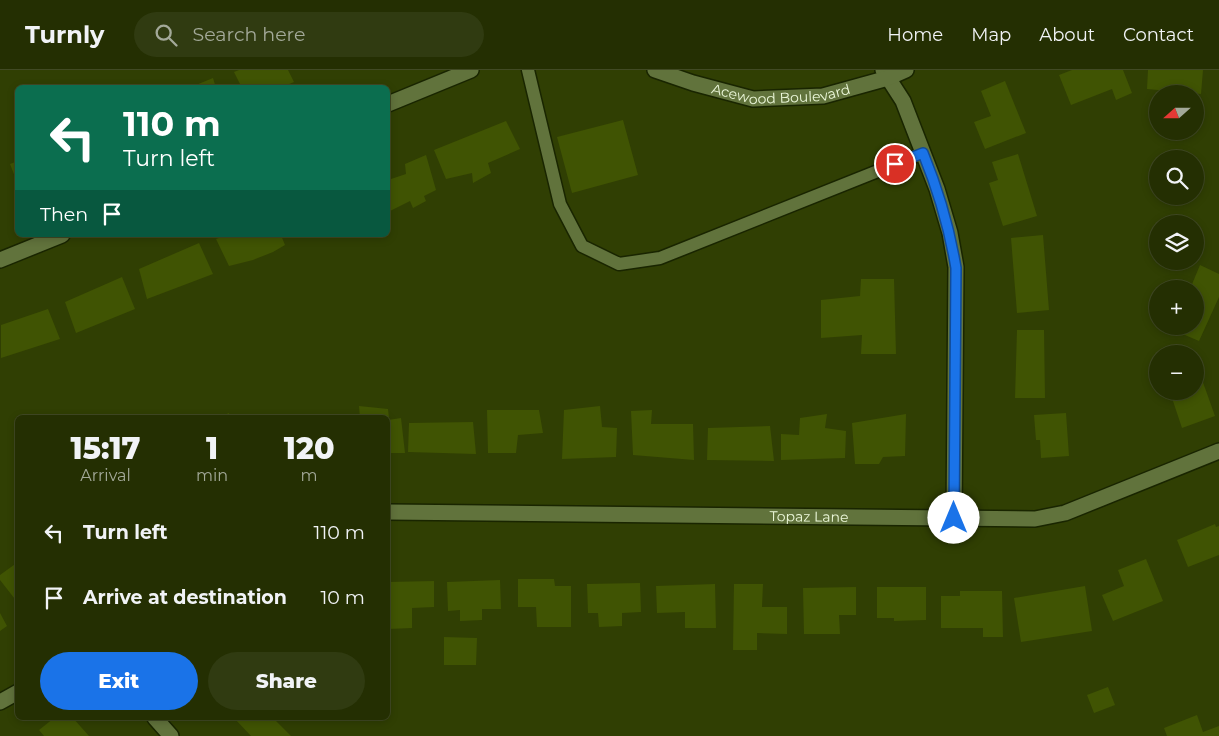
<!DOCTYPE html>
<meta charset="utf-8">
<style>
body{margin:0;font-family:Montserrat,sans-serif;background:#303b11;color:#f1f3f6;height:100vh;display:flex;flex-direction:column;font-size:19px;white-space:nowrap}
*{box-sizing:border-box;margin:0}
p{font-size:16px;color:#a3a999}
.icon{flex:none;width:28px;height:28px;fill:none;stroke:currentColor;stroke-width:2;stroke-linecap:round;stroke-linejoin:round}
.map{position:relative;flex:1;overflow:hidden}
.drawer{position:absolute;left:15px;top:345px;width:375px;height:305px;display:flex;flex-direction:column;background:#242f02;border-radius:8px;box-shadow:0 2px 8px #0003,0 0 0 1px #414a24}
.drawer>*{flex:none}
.top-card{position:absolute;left:15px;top:15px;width:375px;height:152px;border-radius:8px;box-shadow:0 2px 8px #0003,0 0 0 1px #414a24;background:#0b6e4f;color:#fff;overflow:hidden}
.needle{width:32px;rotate:249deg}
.buttons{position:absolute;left:1149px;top:15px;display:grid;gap:10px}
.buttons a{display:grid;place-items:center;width:55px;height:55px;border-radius:50%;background:#242f02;box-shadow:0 2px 8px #0003,0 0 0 1px #414a24;font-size:25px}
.pin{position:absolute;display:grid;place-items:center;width:42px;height:42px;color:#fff;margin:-21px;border:2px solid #fff;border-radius:50%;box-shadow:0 1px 5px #0007}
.me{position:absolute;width:55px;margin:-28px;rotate:0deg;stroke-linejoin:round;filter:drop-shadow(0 0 4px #0008)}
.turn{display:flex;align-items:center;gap:18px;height:105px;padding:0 25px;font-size:22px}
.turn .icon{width:65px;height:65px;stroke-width:2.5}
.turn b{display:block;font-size:35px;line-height:42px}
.then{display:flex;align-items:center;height:48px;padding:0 25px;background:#0003;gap:10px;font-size:19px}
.eta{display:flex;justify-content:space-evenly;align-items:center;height:85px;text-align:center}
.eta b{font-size:30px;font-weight:800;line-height:35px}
.button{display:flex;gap:10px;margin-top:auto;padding:10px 25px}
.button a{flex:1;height:58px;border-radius:30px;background:#1a73e8;color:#fff;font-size:20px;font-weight:800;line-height:58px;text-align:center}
.button a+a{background:#303b11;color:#f1f3f6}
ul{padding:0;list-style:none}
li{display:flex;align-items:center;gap:15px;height:65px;padding:0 25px}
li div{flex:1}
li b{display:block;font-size:19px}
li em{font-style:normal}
header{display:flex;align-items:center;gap:30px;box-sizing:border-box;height:70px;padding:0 25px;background:#242f02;border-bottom:1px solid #414a24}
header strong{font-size:24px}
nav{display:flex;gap:28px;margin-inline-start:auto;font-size:18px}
.search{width:350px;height:45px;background:#303b11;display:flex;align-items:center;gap:12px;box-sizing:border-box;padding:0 18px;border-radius:28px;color:#a3a999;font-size:19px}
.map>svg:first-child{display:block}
.building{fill:#405403}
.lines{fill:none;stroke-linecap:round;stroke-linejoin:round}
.lane-casing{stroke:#192500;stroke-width:15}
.street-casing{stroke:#192500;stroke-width:18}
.secondary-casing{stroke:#192500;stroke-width:18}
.lane{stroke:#61733c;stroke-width:12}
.street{stroke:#61733c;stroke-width:15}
.secondary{stroke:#61733c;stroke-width:15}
.route-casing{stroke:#114b97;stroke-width:12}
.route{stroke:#1a73e8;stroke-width:9}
.labels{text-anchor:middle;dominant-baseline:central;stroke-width:4;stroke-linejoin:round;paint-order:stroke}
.street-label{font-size:14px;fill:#ecf8da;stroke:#303f03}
</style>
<header>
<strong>Turnly</strong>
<div class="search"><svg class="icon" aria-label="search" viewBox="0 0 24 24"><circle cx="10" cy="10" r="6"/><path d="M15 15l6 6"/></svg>Search here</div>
<nav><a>Home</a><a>Map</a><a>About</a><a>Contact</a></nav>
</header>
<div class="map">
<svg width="1219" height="666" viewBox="0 0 1219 666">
<rect width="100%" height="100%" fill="#303f03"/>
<!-- building -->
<path class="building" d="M239 0H288L294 12 280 18H242L234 2Z
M1072 0H1123L1132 23 1116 30 1112 19 1071 35 1059 5Z
M1148 0H1203L1201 24 1147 19Z
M213 8 216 18H191V17Z
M1005 11 1026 63 985 79 974 52 991 46 981 21Z
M623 50 638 105 572 123 557 67Z
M506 51 520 79 488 93 491 103 473 113 472 103 446 109 434 80Z
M1018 84 1037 146 1003 156 989 113 998 110 992 92Z
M426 85 436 120 424 126 426 131 413 138 410 131 388 142V110L406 104 405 94Z
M18 91V112H17L10 94Z
M227 165H281L285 175 273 182 253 190 229 196 216 169Z
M1043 165 1049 240 1017 243 1011 168Z
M199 173 213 204 147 229 139 199Z
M1200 195 1219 204V227L1199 271 1171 259 1173 256H1195V219H1190Z
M122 207 135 239 76 263 65 232Z
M861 209H894L896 284H861L862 265 821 268V230L860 226Z
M48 239 60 269 1 288V255Z
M1017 260H1044L1045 328H1015Z
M1195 290 1215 346 1182 358 1171 325 1180 321H1195Z
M359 336 388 339 389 348H360Z
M600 336 602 357 617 358 616 387 562 389 564 340Z
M487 340H539L543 363 518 365 516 383H488Z
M652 340 651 354H693L694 390 633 385 631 341Z
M229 343 230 348H219V347Z
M1066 343 1069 386 1041 388 1040 370H1036L1034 345Z
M827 344 825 358 846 361 845 388 781 390V364L799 365 800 348Z
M906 344 905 386 883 387 879 394H855L852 353Z
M401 348 405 383H388V350Z
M473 352 476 384 408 382 409 353Z
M770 356 774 391 707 390 708 358Z
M1215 454 1216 457 1219 456V485L1188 497 1177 470Z
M1146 489 1163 531 1113 551 1102 525 1124 516 1118 500Z
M18 492V533L0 510V505Z
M518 509H554L555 516H571V557H537L536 537H518Z
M500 510 501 539H482V550L460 551V540L448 541 447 512Z
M434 511V537L412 538V558L388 559V512Z
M640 513 641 542 622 543V556L599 557 598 543H588L587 514Z
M715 514 716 558H685V542L657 543 656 516Z
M734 514H763L762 537H787V564L757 563V580H733Z
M1085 516 1092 561 1021 572 1014 528Z
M856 517V545H839L840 564H804L803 518Z
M877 517H926V550L894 551V548H877Z
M960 521H1002L1003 567H983V558H941V526H960Z
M0 543 7 556 0 561Z
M444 567 477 568 476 595H444Z
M1108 617 1115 635 1094 643 1087 625Z
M1197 645 1203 662 1219 656V666H1167L1164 658Z
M54 648H73L89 666H44L39 660Z
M234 648H273L291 666H251Z"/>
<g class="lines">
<defs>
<path id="lane" d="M528 0 560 134 582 176 619 194 660 188 923 83"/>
<g id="street">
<path d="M883 0 903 31 937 119 950 163 956 197 954 448"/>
<path id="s1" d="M388 442 1035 449 1065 443 1219 381"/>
<path d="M0 632 18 622"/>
<path d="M155 648 171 666"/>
</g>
<g id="secondary">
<path id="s2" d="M655 0 693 13 753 29 823 26 888 8 906 0"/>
<path d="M388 34 471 0"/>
<path d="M0 190 62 165"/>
</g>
</defs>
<!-- lane casing -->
<use href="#lane" class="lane-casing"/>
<!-- street casing -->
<use href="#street" class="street-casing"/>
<!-- secondary casing -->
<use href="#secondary" class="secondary-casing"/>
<!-- lane -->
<use href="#lane" class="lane"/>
<!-- street -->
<use href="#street" class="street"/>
<!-- secondary -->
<use href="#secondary" class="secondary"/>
</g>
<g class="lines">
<defs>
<path id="route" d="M895 94 923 83C939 122 949 156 956 198L954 448"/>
</defs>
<!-- route casing -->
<use href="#route" class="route-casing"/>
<!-- route -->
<use href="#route" class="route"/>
</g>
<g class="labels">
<!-- street labels -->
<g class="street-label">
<text stroke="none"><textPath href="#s2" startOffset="130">Acewood Boulevard</textPath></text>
<text stroke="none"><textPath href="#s1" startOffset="421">Topaz Lane</textPath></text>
</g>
</g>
</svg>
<div class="buttons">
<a><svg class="needle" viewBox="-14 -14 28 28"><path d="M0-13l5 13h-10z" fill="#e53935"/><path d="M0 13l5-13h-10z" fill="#a3a999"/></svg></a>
<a><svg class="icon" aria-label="search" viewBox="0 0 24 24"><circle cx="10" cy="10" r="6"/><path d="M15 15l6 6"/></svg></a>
<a><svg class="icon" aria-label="layers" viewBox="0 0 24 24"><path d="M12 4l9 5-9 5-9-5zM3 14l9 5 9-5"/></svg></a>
<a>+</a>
<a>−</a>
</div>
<div class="pin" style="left:895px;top:94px;background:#d93025"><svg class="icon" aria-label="arrive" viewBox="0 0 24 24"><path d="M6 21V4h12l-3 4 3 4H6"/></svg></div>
<svg class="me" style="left:954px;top:448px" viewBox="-20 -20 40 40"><circle r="19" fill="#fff"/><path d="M0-13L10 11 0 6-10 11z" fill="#1a73e8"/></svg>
<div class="top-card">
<div class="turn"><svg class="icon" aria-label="left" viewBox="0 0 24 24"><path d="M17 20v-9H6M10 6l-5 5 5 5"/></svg><div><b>110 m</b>Turn left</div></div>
<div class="then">Then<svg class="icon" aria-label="arrive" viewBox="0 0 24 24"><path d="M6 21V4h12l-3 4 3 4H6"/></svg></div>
</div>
<section class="drawer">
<div class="eta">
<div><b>15:17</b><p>Arrival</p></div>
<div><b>1</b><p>min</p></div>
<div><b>120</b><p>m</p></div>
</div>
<ul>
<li><svg class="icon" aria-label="left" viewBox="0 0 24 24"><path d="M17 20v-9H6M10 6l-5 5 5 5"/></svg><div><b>Turn left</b></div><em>110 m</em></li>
<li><svg class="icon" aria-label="arrive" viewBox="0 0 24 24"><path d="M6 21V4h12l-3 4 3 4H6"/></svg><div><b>Arrive at destination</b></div><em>10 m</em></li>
</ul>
<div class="button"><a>Exit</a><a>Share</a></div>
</section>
</div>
